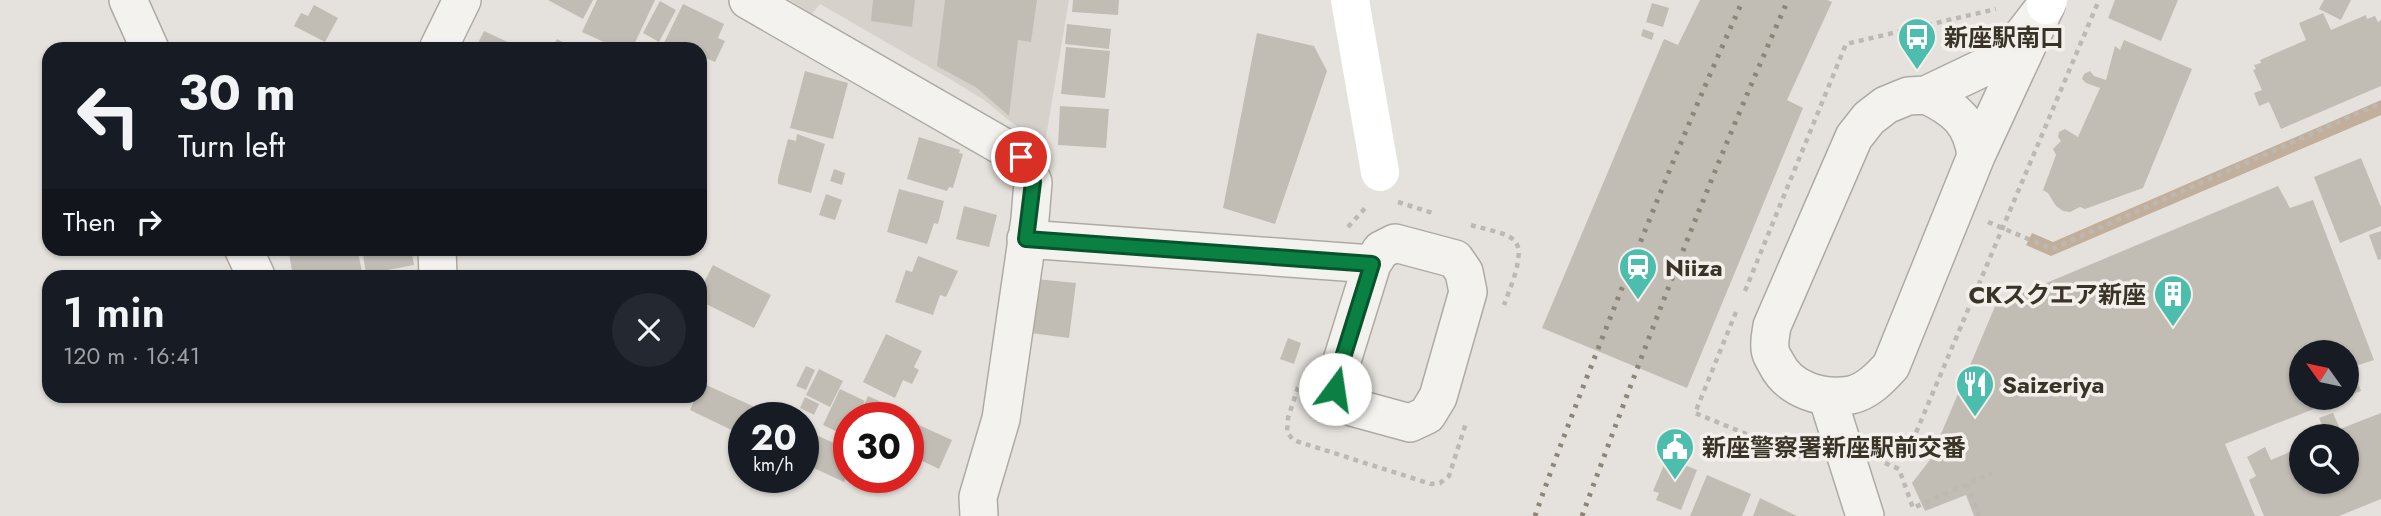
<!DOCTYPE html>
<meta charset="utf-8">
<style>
body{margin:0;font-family:Jost,"Noto Sans JP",sans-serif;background:#242831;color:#f1f3f6;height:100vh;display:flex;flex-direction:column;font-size:26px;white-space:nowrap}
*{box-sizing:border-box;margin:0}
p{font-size:23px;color:#9ea1a6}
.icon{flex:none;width:38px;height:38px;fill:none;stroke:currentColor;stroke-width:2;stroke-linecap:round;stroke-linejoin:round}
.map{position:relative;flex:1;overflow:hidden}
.drawer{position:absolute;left:42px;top:270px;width:665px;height:133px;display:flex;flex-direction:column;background:#171b24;border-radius:21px;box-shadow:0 2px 5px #0004}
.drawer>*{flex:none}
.guide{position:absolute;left:42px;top:42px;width:665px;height:214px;border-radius:21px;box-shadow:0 2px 5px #0004;background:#171b24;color:#f1f3f6;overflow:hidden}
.needle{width:46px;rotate:303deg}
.controls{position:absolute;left:2289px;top:340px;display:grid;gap:14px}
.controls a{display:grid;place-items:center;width:70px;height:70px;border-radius:50%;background:#171b24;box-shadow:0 2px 5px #0004;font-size:35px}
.speed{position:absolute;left:728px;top:402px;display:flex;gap:14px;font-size:35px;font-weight:700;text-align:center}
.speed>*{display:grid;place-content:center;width:91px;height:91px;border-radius:50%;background:#171b24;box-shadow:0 2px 5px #0004;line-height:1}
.speed small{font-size:18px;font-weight:400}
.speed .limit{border:10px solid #d22;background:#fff;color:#111}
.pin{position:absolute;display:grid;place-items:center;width:60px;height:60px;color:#fff;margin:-30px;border:4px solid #fff;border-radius:50%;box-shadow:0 2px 7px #0007}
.me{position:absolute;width:77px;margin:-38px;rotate:14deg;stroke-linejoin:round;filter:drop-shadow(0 0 5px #0008)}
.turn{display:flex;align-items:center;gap:24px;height:147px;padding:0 21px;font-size:32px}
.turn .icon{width:91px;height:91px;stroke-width:2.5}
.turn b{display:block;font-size:49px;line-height:60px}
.then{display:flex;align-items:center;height:66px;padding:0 21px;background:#0003;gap:14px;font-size:26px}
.round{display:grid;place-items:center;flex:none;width:74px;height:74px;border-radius:37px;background:#242831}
.overview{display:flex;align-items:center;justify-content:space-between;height:119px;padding:0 21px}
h1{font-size:42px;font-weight:600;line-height:52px}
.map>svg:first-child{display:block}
.built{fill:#d6d2cb}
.water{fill:#c2af9b}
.building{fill:#c1bdb5}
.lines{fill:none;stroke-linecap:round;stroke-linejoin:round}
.street-casing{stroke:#aeaaa3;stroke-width:40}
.path{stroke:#bcb9b3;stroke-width:4.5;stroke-dasharray:5 5;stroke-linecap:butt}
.street{stroke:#f4f2ef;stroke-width:37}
.secondary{stroke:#fff;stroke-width:38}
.rail{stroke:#8d8578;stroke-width:5;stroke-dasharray:3.5 7;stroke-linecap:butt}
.route-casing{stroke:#07532c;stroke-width:18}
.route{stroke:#0b8043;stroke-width:12}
.labels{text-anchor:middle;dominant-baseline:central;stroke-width:7;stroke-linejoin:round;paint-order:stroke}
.poi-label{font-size:24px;font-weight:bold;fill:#3a3328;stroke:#f3f0ec;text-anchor:start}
</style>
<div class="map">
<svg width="2381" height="516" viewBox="0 0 2381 516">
<rect width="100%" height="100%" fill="#e5e2dd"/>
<!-- built -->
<path class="built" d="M790 0H1069L1044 149 984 100 950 79 820 4 812 14Z"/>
<!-- water -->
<path class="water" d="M2381 100V115L2051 256 2026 245 2032 233 2053 242Z"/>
<!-- building -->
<path class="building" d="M548 0H593L583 19Z
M597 0H655L632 49H619L582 32Z
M873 0H915L912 27 871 21Z
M945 0H1037L1031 42 1018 40 1009 116 977 88 937 66Z
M1073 0H1119L1118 15 1072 12Z
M1700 0H1827L1832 2 1787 100 1803 108 1687 388 1542 328 1664 39 1678 45Z
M2115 0H2178L2161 41 2108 18Z
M2324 0H2351L2341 20 2319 9Z
M660 1 676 10 659 42 643 33Z
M1652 3 1669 8 1663 27 1646 22Z
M683 4 724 24 718 38 725 41 715 62 706 58 700 70V49H661Z
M314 5 338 18 325 42 294 26 301 13 308 16Z
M2323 13 2331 30 2366 15 2367 19 2375 16 2378 22 2381 20V86L2281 129 2269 102 2259 106 2254 93 2262 90 2253 70 2256 69 2254 65 2261 63 2260 60 2306 40 2299 23Z
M1067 24 1111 29 1109 49 1065 44Z
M1643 29 1654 33 1652 40 1641 36Z
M484 31 523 49H475Z
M1257 33 1314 46 1327 71 1275 224 1223 208Z
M557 39 576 49H552Z
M2124 40 2192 69 2143 188 2085 209 2080 207 2070 212 2063 211 2056 206 2048 193 2043 190 2056 155 2053 149 2061 141 2058 137 2059 132 2065 129 2078 137 2100 88 2086 83 2082 79 2084 74 2090 71 2094 76 2106 80 2115 46 2120 50Z
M1066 47 1110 51 1105 98 1061 94Z
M805 71 848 83 833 139 790 128Z
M1060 106 1109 109 1106 148 1058 145Z
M797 134 825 144 811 193 778 184V178L788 139 796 141Z
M919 137 960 150 959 153 963 154 953 188 949 187 947 191 907 179Z
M2361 158 2381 207V226L2340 243 2314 177Z
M834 169 845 173 842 185 830 181Z
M2278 186 2290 208 2313 200 2374 360 2352 367 2361 391 2347 396V352H2301V397H2344L2225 444 2255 516H1974L1966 495 1925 511 1912 483 1943 443 1938 441 1996 304Z
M899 189 944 201 938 224 934 223 927 244 887 232Z
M826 194 842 200 835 220 819 215Z
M964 206 997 215 989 247 956 239Z
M2381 231V259L2378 260 2369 235Z
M288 248H357L363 276H293Z
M362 248H411L414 265 366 274Z
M918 256 958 271 946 297 940 295 933 315 895 302 906 270 912 272Z
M713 265 771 295 754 328 700 301V290Z
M1036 279 1076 283 1069 338 1030 333Z
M886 334 922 351 914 367 919 370 912 384 903 380 895 398 863 382Z
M1288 338 1301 343 1294 364 1280 359Z
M806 366 815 370 806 390 796 386Z
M819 369 843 381 830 407 806 395Z
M702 383 779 418H744V436L690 410 696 396H700Z
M840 389 865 401 857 418H849L848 437 823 425Z
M868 396 897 409 895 413 905 418H871L875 410 864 405Z
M805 397 819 404 814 415 800 408Z
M2333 413 2340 429 2381 413V499L2339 516H2264L2249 480 2256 476 2247 457 2265 447 2271 460 2301 447V481H2347V436H2327L2319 418Z
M908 420 952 440 939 469 908 454Z
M803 429 849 450V472L844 482 803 463Z
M1667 458 1697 470 1681 510 1656 500 1659 493 1653 491Z
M1707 475 1751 494 1742 516H1690Z
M1760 498 1797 516H1753Z"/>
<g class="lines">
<defs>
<path id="street" d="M128 0 150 49
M748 0 1021 157 1033 182 1030 219 1001 419 978 497 979 516
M2046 5 1976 156 1891 366C1880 378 1868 391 1851 395 1822 400 1789 390 1776 363 1773 358 1770 353 1770 348 1769 341 1771 333 1772 326L1854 137 1869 118 1886 105 1908 96 1926 95 1993 63 2019 40Z
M438 49 462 0
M1926 95C1956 109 1972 123 1976 156
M1026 239 1372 264
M1395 243 1455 259 1464 272 1468 292 1438 397 1427 415 1410 423 1355 408 1342 402 1335 389 1336 380 1372 264 1381 250Z
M243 248 256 276
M437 248 438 276
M1827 396 1865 516"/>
</defs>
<!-- street casing -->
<use href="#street" class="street-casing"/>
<!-- path -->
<path class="path" d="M1398 202 1436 214
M1988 222 2052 249 2381 103
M1471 225C1483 229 1505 232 1514 240 1527 252 1509 290 1504 305
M1348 227 1368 205
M1745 291 1846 44 1996 9
M1736 312 1695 413 1810 460
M1298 387 1288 418 1287 432 1293 440 1431 484 1440 483 1449 476 1466 423
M1881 450 1915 435 2099 0
M1885 463 1899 469 1913 508 1992 473
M1967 484 1979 516"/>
<!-- street -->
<use href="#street" class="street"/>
<!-- secondary -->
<path class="secondary" d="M1350 0 1380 172
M2046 5 2048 0"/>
<!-- rail -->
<path class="rail" d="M1535 516C1561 441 1591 367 1620 293 1659 195 1699 97 1743 0
M1582 516C1646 342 1713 169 1788 0"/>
</g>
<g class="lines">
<defs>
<path id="route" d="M1021 157 1033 182 1026 239 1372 264 1336 380 1335 389"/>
</defs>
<!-- route casing -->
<use href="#route" class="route-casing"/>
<!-- route -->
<use href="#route" class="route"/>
</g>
<!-- icons -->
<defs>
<symbol id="bus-pin" viewBox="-11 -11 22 30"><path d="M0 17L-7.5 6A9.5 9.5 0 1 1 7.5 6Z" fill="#4dbeae" stroke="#f3f0ec"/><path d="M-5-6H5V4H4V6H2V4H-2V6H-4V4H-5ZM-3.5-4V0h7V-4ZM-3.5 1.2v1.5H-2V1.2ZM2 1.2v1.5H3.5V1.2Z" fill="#fff"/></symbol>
<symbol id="station-pin" viewBox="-11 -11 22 30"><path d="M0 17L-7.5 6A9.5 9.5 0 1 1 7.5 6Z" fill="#4dbeae" stroke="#f3f0ec"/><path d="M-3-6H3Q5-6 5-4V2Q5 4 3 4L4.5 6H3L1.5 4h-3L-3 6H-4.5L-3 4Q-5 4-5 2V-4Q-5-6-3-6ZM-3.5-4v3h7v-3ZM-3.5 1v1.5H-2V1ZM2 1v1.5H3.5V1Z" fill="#fff"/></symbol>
<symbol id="building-pin" viewBox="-11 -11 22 30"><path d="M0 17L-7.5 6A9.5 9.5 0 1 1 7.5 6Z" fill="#4dbeae" stroke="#f3f0ec"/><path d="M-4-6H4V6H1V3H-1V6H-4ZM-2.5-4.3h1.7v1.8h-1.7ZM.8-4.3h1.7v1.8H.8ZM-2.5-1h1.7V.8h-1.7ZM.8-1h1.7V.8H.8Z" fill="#fff"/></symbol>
<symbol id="restaurant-pin" viewBox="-11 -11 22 30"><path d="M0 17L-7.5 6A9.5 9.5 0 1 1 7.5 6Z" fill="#4dbeae" stroke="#f3f0ec"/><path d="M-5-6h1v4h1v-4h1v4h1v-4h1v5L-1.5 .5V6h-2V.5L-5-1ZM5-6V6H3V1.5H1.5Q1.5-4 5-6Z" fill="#fff"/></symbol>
<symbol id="civic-pin" viewBox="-11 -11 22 30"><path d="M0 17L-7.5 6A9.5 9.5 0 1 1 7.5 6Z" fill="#4dbeae" stroke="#f3f0ec"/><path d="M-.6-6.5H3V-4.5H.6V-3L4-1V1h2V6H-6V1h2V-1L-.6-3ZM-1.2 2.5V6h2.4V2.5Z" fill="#fff"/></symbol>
</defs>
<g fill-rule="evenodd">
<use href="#bus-pin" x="1895" y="15" width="44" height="60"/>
<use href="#station-pin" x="1616" y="245" width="44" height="60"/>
<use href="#building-pin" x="2151" y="272" width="44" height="60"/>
<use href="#restaurant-pin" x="1953" y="362" width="44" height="60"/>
<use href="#civic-pin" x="1653" y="425" width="44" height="60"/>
</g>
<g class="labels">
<!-- poi labels -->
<g class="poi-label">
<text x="1944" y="37">新座駅南口</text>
<text x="1665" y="267">Niiza</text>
<text x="2146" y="294" text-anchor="end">CKスクエア新座</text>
<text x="2002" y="384">Saizeriya</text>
<text x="1702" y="447">新座警察署新座駅前交番</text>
</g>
</g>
</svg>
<div class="controls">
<a><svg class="needle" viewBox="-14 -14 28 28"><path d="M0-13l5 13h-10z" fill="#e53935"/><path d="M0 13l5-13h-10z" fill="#9ea1a6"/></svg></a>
<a><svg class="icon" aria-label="search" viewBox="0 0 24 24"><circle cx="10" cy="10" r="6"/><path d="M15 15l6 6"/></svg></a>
</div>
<div class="speed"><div>20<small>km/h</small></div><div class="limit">30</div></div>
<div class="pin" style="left:1021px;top:157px;background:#d93025"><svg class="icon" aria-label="arrive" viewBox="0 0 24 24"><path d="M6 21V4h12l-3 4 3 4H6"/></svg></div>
<svg class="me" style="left:1335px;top:389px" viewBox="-20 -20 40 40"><circle r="19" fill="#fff"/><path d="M0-13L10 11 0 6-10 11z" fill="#0b8043"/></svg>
<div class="guide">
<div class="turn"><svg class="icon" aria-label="left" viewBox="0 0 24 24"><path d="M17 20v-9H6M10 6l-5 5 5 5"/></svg><div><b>30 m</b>Turn left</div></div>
<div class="then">Then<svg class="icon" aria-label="right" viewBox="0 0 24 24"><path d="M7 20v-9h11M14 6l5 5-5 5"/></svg></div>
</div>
<section class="drawer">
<div class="overview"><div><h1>1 min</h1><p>120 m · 16:41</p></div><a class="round"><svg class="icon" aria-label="close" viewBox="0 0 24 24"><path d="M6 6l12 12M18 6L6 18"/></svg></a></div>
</section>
</div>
